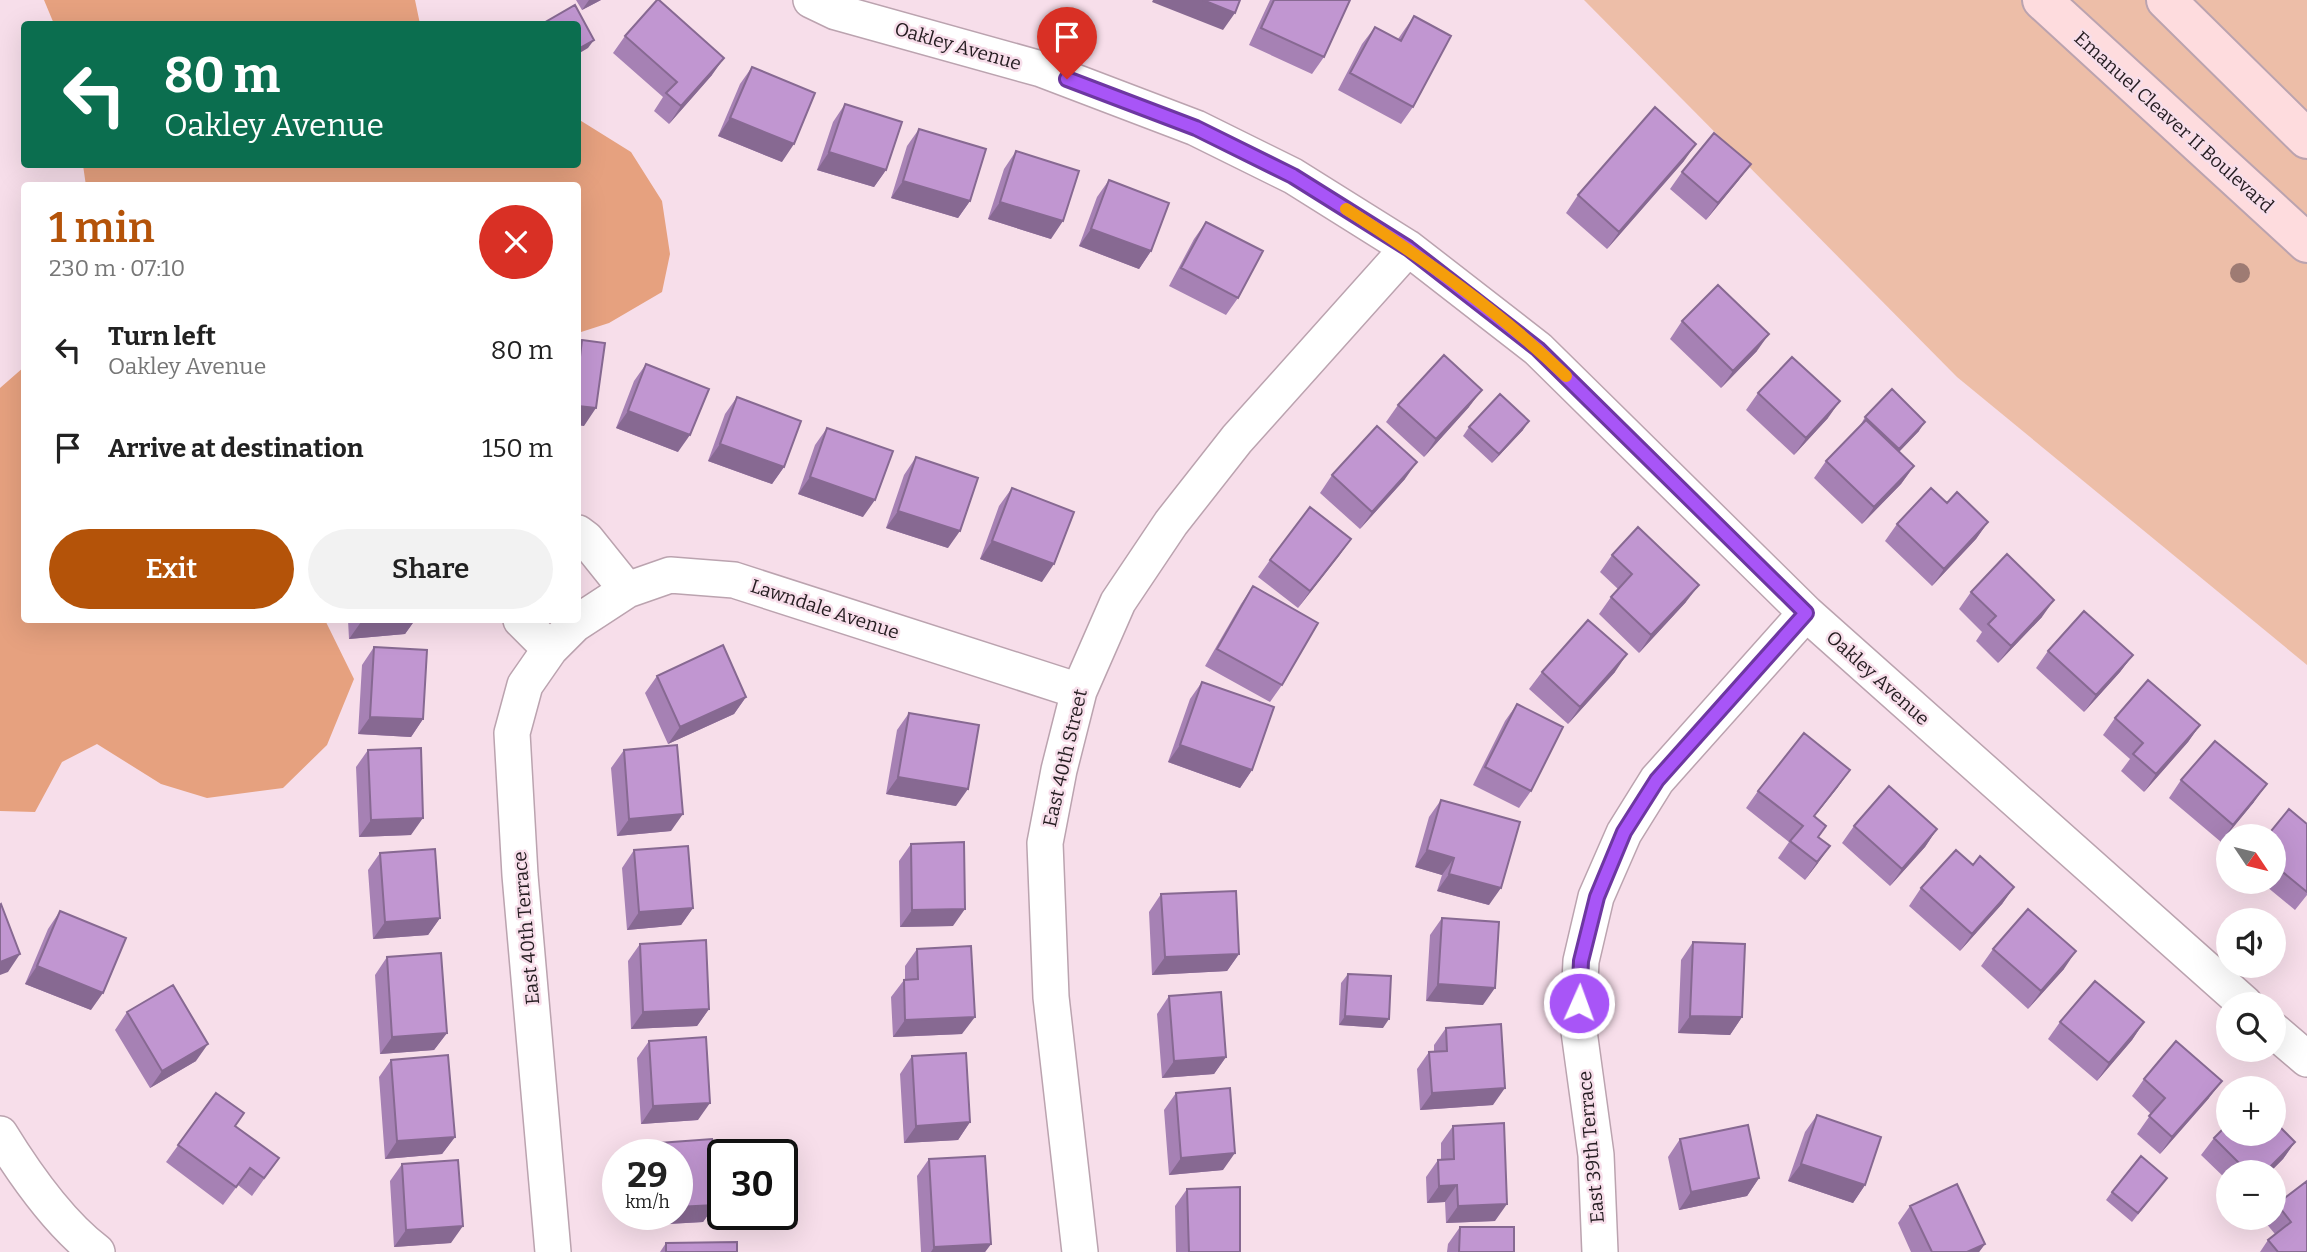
<!DOCTYPE html>
<meta charset="utf-8">
<style>
body{margin:0;font-family:Bitter,serif;background:#f2f2f2;color:#222;height:100vh;display:flex;flex-direction:column;font-size:26px;white-space:nowrap}
*{box-sizing:border-box;margin:0}
p{font-size:23px;color:#767676}
.icon{flex:none;width:38px;height:38px;fill:none;stroke:currentColor;stroke-width:2;stroke-linecap:round;stroke-linejoin:round}
.map{position:relative;flex:1;overflow:hidden}
.sheet{position:absolute;left:21px;top:182px;width:560px;height:441px;display:flex;flex-direction:column;background:#fff;border-radius:7px;box-shadow:0 7px 28px #0002}
.sheet>*{flex:none}
.top-card{position:absolute;left:21px;top:21px;width:560px;height:147px;border-radius:7px;box-shadow:0 7px 28px #0002;background:#0b6e4f;color:#fff;overflow:hidden}
.needle{width:46px;rotate:125deg}
.controls{position:absolute;left:2216px;top:824px;display:grid;gap:14px}
.controls a{display:grid;place-items:center;width:70px;height:70px;border-radius:50%;background:#fff;box-shadow:0 7px 28px #0002;font-size:35px}
.speed{position:absolute;left:602px;top:1139px;display:flex;gap:14px;font-size:35px;font-weight:700;text-align:center}
.speed>*{display:grid;place-content:center;width:91px;height:91px;border-radius:50%;background:#fff;box-shadow:0 7px 28px #0002;line-height:1}
.speed small{font-size:18px;font-weight:400}
.speed .limit{border:4px solid #111;border-radius:10px;background:#fff;color:#111}
.pin{position:absolute;display:grid;place-items:center;width:60px;height:60px;color:#fff;margin:-72px -30px;border-radius:50% 50% 50% 0;rotate:-45deg;box-shadow:0 0 7px #0007}
.pin .icon{rotate:45deg}
.me{position:absolute;width:77px;margin:-38px;rotate:2deg;stroke-linejoin:round;filter:drop-shadow(0 0 5px #0008)}
.turn{display:flex;align-items:center;gap:24px;height:147px;padding:0 28px;font-size:32px}
.turn .icon{width:91px;height:91px;stroke-width:2.5}
.turn b{display:block;font-size:49px;line-height:60px}
.round{display:grid;place-items:center;flex:none;width:74px;height:74px;border-radius:37px;background:#f2f2f2}
.headline{display:flex;align-items:center;justify-content:space-between;height:119px;padding:0 28px}
h1{font-size:42px;font-weight:600;line-height:52px;color:#b45309}
.cta{display:flex;gap:14px;margin-top:auto;padding:14px 28px}
.cta a{flex:1;height:80px;border-radius:42px;background:#b45309;color:#fff;font-size:28px;font-weight:600;line-height:80px;text-align:center}
.cta a+a{background:#f2f2f2;color:#222}
ul{padding:0;list-style:none}
li{display:flex;align-items:center;gap:21px;height:98px;padding:0 28px}
li div{flex:1}
li b{display:block;font-size:26px}
li em{font-style:normal}
.map>svg:first-child{display:block}
.green{fill:#edbea8}
.forest{fill:#e6a17f}
.lines{fill:none;stroke-linecap:round;stroke-linejoin:round}
.street-casing{stroke:#bba3af;stroke-width:38}
.secondary-casing{stroke:#bba3af;stroke-width:42}
.street{stroke:#fff;stroke-width:35}
.secondary{stroke:#fedcde;stroke-width:38}
.tree{fill:#9e7b73}
.wall{fill:#a681b4}
.shaded-wall{fill:#876992}
.building{fill:#c196d1;stroke:#876992;stroke-width:2}
.route-casing{stroke:#6d37a1;stroke-width:18}
.route{stroke:#a855f7;stroke-width:12}
.slow{stroke:#f59e0b;stroke-width:12}
.labels{text-anchor:middle;dominant-baseline:central;stroke-width:5;stroke-linejoin:round;paint-order:stroke}
.street-label{font-size:19px;fill:#241c20;stroke:#f7deea}
</style>
<div class="map">
<svg width="2307" height="1252" viewBox="0 0 2307 1252">
<rect width="100%" height="100%" fill="#f7deea"/>
<!-- green -->
<path class="green" d="M1584 0H2307V665L1957 377Z"/>
<!-- forest -->
<path class="forest" d="M44 0H415L420 24H54Z
M578 119 631 152 662 201 670 254 662 292 609 323 578 333V186H86L83 165 578 164Z
M24 367V620H325L354 679 327 745 283 788 207 798 161 784 97 744 62 762 35 812 0 811V388Z"/>
<g class="lines">
<defs>
<path id="street" d="M811 0 836 12 1041 69 1196 128 1293 176 1408 248 1538 349 1806 613 2245 1004
M578 533 586 539 627 590
M521 620 550 649
M2273 1030 2307 1059
M0 1134C24 1173 60 1224 97 1252
M553 1252 520 875 512 733 525 685 550 649 575 624 627 590 670 575 734 580 1079 691
M1080 1252 1051 997 1045 843 1059 770 1079 691 1118 602 1171 523 1237 439 1408 248
M1600 1252 1596 1155 1578 1024 1581 961 1596 897 1624 833 1657 780 1806 613"/>
<path id="secondary" d="M2042 0 2307 243
M2166 0 2307 139"/>
</defs>
<!-- street casing -->
<use href="#street" class="street-casing"/>
<!-- secondary casing -->
<use href="#secondary" class="secondary-casing"/>
<!-- street -->
<use href="#street" class="street"/>
<!-- secondary -->
<use href="#secondary" class="secondary"/>
</g>
<!-- trees -->
<circle class="tree" cx="2240" cy="273" r="10"/>
<!-- wall -->
<path class="wall" d="M576 0H601L582 10Z
M1270 0H1350L1324 57 1312 74 1249 45Z
M1414 16 1413 107 1401 124 1338 90 1362 44 1375 27 1398 39Z
M625 36 712 75 669 124 654 111 663 97 613 53Z
M752 67 782 162 718 136 740 84Z
M845 104 886 170 874 187 817 170 833 122Z
M919 129 970 201 958 218 891 198 907 146Z
M1016 151 1051 239 988 219 1004 169Z
M1684 161 1607 249 1566 213 1578 195Z
M1751 164 1738 181 1706 220 1670 189 1682 172Z
M1109 180 1151 251 1139 269 1079 246 1097 197Z
M1206 222 1238 298 1226 315 1169 286 1194 239Z
M1682 321 1757 351 1721 388 1670 339Z
M582 340 584 426 578 425V346Z
M646 364 678 452 616 428 634 381Z
M1758 393 1828 418 1794 455 1746 410Z
M737 397 784 467 772 484 708 461 725 414Z
M1398 405 1469 407 1424 457 1386 422Z
M1865 417 1919 431 1899 452 1914 466 1901 484 1862 524 1814 478 1826 461 1860 426Z
M1469 427 1523 430 1492 463 1463 436Z
M827 428 863 517 798 494 815 445Z
M916 457 948 548 886 528 904 475Z
M1332 475 1405 479 1360 529 1320 493Z
M1012 488 1042 582 980 559 999 506Z
M1947 503 1988 522 1976 539 1932 586 1885 541 1897 524Z
M1351 539 1298 608 1258 577 1270 560Z
M1612 555 1686 602 1639 653 1599 614 1611 597 1618 589 1600 572Z
M1253 586 1282 685 1270 702 1205 666 1241 604Z
M1971 592 2042 617 1998 663 1976 641 1982 632 1959 609Z
M348 620H415L405 634 349 639Z
M374 647 423 719 411 737 358 734 362 665Z
M2048 651 2133 655 2120 672 2084 712 2036 668Z
M1542 672H1615L1568 724 1529 689Z
M657 676 746 697 734 714 668 744 645 693Z
M1202 682 1252 770 1240 788 1168 762 1190 699Z
M1517 704 1531 791 1519 808 1473 785 1505 721Z
M909 713 956 806 886 794 897 730Z
M2115 718 2200 725 2188 742 2144 792 2121 771 2130 759 2103 735Z
M368 750 411 835 359 837 356 767Z
M624 750 671 831 617 836 611 768Z
M2181 780 2254 802 2221 842 2169 798Z
M1838 787 1814 817 1819 837 1818 863 1805 880 1778 858 1789 842 1746 808 1758 791Z
M1441 800 1489 905 1437 891 1442 875 1415 867 1429 817Z
M2307 824V895L2295 910 2261 882H2273V836Z
M1854 826 1937 829 1925 847 1890 886 1842 843Z
M911 844 953 926 900 927 899 861Z
M634 850 693 908 681 925 627 930 622 868Z
M380 853 440 918 428 935 373 939 368 870Z
M1973 865 2014 887 2002 904 1960 951 1909 906 1921 888Z
M1161 894 1239 954 1227 971 1152 975 1149 912Z
M60 911 91 1010 25 984 48 929Z
M1442 918 1483 1005 1426 1001 1430 935Z
M1693 942 1742 1017 1730 1035 1678 1033 1681 960Z
M640 944 709 1009 697 1026 631 1029 628 961Z
M917 949 962 1034 893 1037 891 997 904 980H905V966Z
M1993 949 2064 969 2028 1009 1981 966Z
M387 957 447 1033 434 1050 380 1054 375 975Z
M1348 974 1383 1028 1339 1025 1341 983Z
M1169 996 1226 1057 1214 1074 1162 1078 1157 1014Z
M127 1012 196 1061 150 1088 115 1030Z
M2060 1022H2144L2132 1040 2097 1081 2048 1039Z
M1446 1028 1493 1105 1420 1110 1417 1069 1429 1052 1434 1051V1045Z
M649 1041 698 1120 641 1124 637 1058Z
M912 1056 970 1122 958 1140 904 1143 900 1074Z
M391 1060 455 1137 442 1154 385 1159 379 1077Z
M2144 1079 2209 1098 2160 1154 2137 1134 2151 1114 2132 1096Z
M216 1093 235 1126 279 1158 252 1196 238 1185 223 1205 166 1162Z
M1176 1093 1223 1170 1169 1175 1164 1110Z
M1817 1115 1865 1185 1853 1203 1788 1181 1805 1132Z
M1453 1126 1495 1221 1446 1223 1445 1202 1427 1203 1426 1177 1438 1160H1441V1143Z
M2214 1138 2295 1142 2283 1159 2270 1172H2228V1181L2201 1155Z
M712 1139 715 1205 703 1222 650 1225 649 1214H677V1155H650L659 1143Z
M1680 1139 1759 1178 1747 1196 1679 1210 1668 1157Z
M929 1159 991 1244 985 1252H921L917 1176Z
M402 1164 451 1243 394 1247 390 1181Z
M2167 1178 2132 1222 2106 1200 2112 1192Z
M2307 1181V1252H2260L2268 1240 2275 1234 2265 1222 2268 1218H2273V1210L2277 1204Z
M1187 1189 1240 1252H1176L1175 1206Z
M1910 1206 1985 1244 1979 1252H1911L1898 1223Z
M1460 1227 1514 1252H1447L1448 1244Z
M666 1243 737 1252H660Z"/>
<!-- shaded-wall -->
<path class="shaded-wall" d="M589 0H601L582 10Z
M1153 0H1203L1235 13 1223 30 1152 2Z
M594 40 588 48 578 54V49Z
M724 58 712 75 669 124 681 106Z
M730 118 794 144 782 162 718 136Z
M1696 144 1684 161 1607 249 1619 232Z
M829 152 886 170 874 187 817 170Z
M1751 164 1738 181 1706 220 1718 203Z
M903 181 970 201 958 218 891 198Z
M1000 202 1063 221 1051 239 988 219Z
M1091 229 1151 251 1139 269 1079 246Z
M1769 334 1757 351 1721 388 1733 371Z
M1482 390 1469 407 1424 457 1436 439Z
M1840 401 1828 418 1794 455 1806 438Z
M578 406 596 408 584 426 578 425Z
M628 411 690 435 678 452 616 428Z
M1529 421 1523 430 1492 463 1499 454Z
M1925 422 1919 431 1893 458 1899 449Z
M720 444 784 467 772 484 708 461Z
M1417 462 1405 479 1360 529 1372 512Z
M1914 466 1901 484 1862 524 1874 507Z
M810 477 875 500 863 517 798 494Z
M898 511 960 531 948 548 886 528Z
M1988 522 1976 539 1932 586 1944 569Z
M1351 539 1339 556 1298 608 1310 591Z
M992 541 1054 564 1042 582 980 559Z
M1699 585 1686 602 1639 653 1651 635Z
M2054 600 2042 617 1998 663 2011 646Z
M389 620H415L405 634 349 639 361 622Z
M1627 654 1615 672 1568 724 1580 707Z
M2133 655 2120 672 2084 712 2096 695Z
M746 697 734 714 668 744 680 727Z
M370 717 423 719 411 737 358 734Z
M2200 725 2188 742 2144 792 2156 774Z
M1180 745 1252 770 1240 788 1168 762Z
M1850 770 1838 787 1801 833 1814 816Z
M898 777 968 789 956 806 886 794Z
M2267 784 2254 802 2221 842 2233 825Z
M683 814 671 831 617 836 629 819Z
M423 818 411 835 359 837 371 820Z
M1937 829 1925 847 1890 886 1902 869Z
M1830 846 1818 863 1805 880 1817 862Z
M1427 850 1454 858 1442 875 1415 867Z
M1449 874 1501 888 1489 905 1437 891Z
M2014 887 2002 904 1960 951 1972 934Z
M693 908 681 925 627 930 639 912Z
M965 909 953 926 900 927 912 910Z
M440 918 428 935 373 939 385 922Z
M2076 951 2064 969 2028 1009 2041 991Z
M20 954 8 972 0 975V962Z
M1239 954 1227 971 1152 975 1165 957Z
M37 966 103 993 91 1010 25 984Z
M1438 984 1495 988 1483 1005 1426 1001Z
M709 1009 697 1026 631 1029 643 1012Z
M1345 1016 1389 1019 1383 1028 1339 1025Z
M1690 1016 1742 1017 1730 1035 1678 1033Z
M975 1017 962 1034 893 1037 905 1020Z
M2144 1022 2132 1040 2097 1081 2109 1063Z
M447 1033 434 1050 380 1054 392 1037Z
M208 1044 196 1061 150 1088 162 1071Z
M1226 1057 1214 1074 1162 1078 1174 1061Z
M2222 1081 2209 1098 2160 1154 2172 1137Z
M1505 1088 1493 1105 1420 1110 1432 1093Z
M710 1103 698 1120 641 1124 653 1106Z
M970 1122 958 1140 904 1143 916 1126Z
M455 1137 442 1154 385 1159 397 1141Z
M2295 1142 2283 1159 2270 1172H2265Z
M1235 1153 1223 1170 1169 1175 1181 1158Z
M1801 1164 1865 1185 1853 1203 1788 1181Z
M1759 1178 1747 1196 1679 1210 1691 1192Z
M1457 1185 1445 1202 1427 1203 1439 1186Z
M1507 1204 1495 1221 1446 1223 1458 1206Z
M715 1205 703 1222 650 1225 657 1214H677V1207Z
M463 1226 451 1243 394 1247 406 1230Z
M991 1244 985 1252H931L934 1247Z
M1985 1244 1979 1252H1967Z"/>
<!-- building -->
<path class="building" d="M657 0H659L724 58 681 106 666 93 677 82 625 36Z
M1203 0H1240L1235 13Z
M1274 0H1350L1324 57 1261 28Z
M575 5 594 40 578 49V24H542Z
M1414 16 1451 36 1413 107 1350 73 1375 27 1401 41Z
M752 67 815 93 794 144 730 118Z
M845 104 902 122 886 170 829 152Z
M1655 107 1696 144 1619 232 1578 195Z
M919 129 986 149 970 201 903 181Z
M1714 133 1751 164 1718 203 1682 172Z
M1016 151 1079 171 1063 221 1000 202Z
M1109 180 1169 203 1151 251 1091 229Z
M1206 222 1263 251 1238 298 1181 268Z
M1718 285 1769 334 1733 371 1682 321Z
M582 340 605 343 596 408 578 406V357H580Z
M1444 355 1482 390 1436 439 1398 405Z
M1792 357 1840 401 1806 438 1758 393Z
M646 364 709 389 690 435 628 411Z
M1892 389 1925 422 1899 449 1865 417Z
M1500 394 1529 421 1499 454 1469 427Z
M737 397 801 421 784 467 720 444Z
M1866 420 1914 466 1874 507 1826 461Z
M1377 426 1417 462 1372 512 1332 475Z
M827 428 893 451 875 500 810 477Z
M916 457 978 478 960 531 898 511Z
M1012 488 1074 512 1054 564 992 541Z
M1931 488 1947 503 1957 492 1988 522 1944 569 1897 524Z
M1310 507 1351 539 1310 591 1270 560Z
M1638 527 1699 585 1651 635 1611 597 1632 574 1612 555Z
M2007 554 2054 600 2011 646 1988 624 1996 616 1971 592Z
M1253 586 1318 623 1282 685 1217 649Z
M2084 611 2133 655 2096 695 2048 651Z
M361 620H389L361 622Z
M1588 620 1627 654 1580 707 1542 672Z
M723 645 746 697 680 727 657 676Z
M374 647 427 650 423 719 370 717Z
M2148 680 2200 725 2156 774 2133 754 2143 743 2115 718Z
M1202 682 1274 707 1252 770 1180 745Z
M1517 704 1563 727 1531 791 1485 767Z
M909 713 979 725 968 789 898 777Z
M1804 733 1850 770 1814 816 1826 826 1818 837 1830 846 1817 862 1790 841 1803 826 1758 791Z
M2215 741 2267 784 2233 825 2181 780Z
M677 745 683 814 629 819 624 750Z
M421 748 423 818 371 820 368 750Z
M1889 786 1937 829 1902 869 1854 826Z
M1441 800 1520 822 1501 888 1449 874 1454 858 1427 850Z
M2289 809 2307 824V892L2273 864V836H2267Z
M964 842 965 909 912 910 911 844Z
M688 846 693 908 639 912 634 850Z
M435 849 440 918 385 922 380 853Z
M1956 850 1973 865 1980 856 2014 887 1972 934 1921 888Z
M1236 891 1239 954 1165 957 1161 894Z
M1 904 20 954 0 962V905Z
M2028 909 2076 951 2041 991 1993 949Z
M60 911 126 938 103 993 37 966Z
M1442 918 1499 922 1495 988 1438 984Z
M706 940 709 1009 643 1012 640 944Z
M1693 942 1745 944 1742 1017 1690 1016Z
M971 946 975 1017 905 1020 904 980 918 979 917 949Z
M441 953 447 1033 392 1037 387 957Z
M1348 974 1391 976 1389 1019 1345 1016Z
M2095 981 2144 1022 2109 1063 2060 1022Z
M173 985 208 1044 162 1071 127 1012Z
M1221 992 1226 1057 1174 1061 1169 996Z
M1501 1024 1505 1088 1432 1093 1429 1052 1447 1051 1446 1028Z
M706 1037 710 1103 653 1106 649 1041Z
M2176 1041 2222 1081 2172 1137 2149 1116 2165 1098 2144 1079Z
M966 1053 970 1122 916 1126 912 1056Z
M448 1055 455 1137 397 1141 391 1060Z
M1230 1088 1235 1153 1181 1158 1176 1093Z
M216 1093 244 1113 235 1126 279 1158 264 1178 250 1168 236 1187 178 1145Z
M1817 1115 1881 1137 1865 1185 1801 1164Z
M2273 1120 2295 1142 2265 1172H2248L2214 1138 2228 1124V1134H2273Z
M1504 1123 1507 1204 1458 1206 1457 1185 1439 1186 1438 1160 1454 1159 1453 1126Z
M1748 1125 1759 1178 1691 1192 1680 1139Z
M712 1139 715 1205 677 1207V1155H659V1143Z
M985 1156 991 1244 934 1247 929 1159Z
M2141 1156 2167 1178 2138 1213 2112 1192Z
M458 1160 463 1226 406 1230 402 1164Z
M2307 1181V1252H2278L2268 1240 2291 1222 2277 1204Z
M1957 1184 1985 1244 1967 1252H1932L1910 1206Z
M1240 1187V1252H1189L1187 1189Z
M1460 1227H1514V1252H1459Z
M737 1242V1252H666V1243Z"/>
<g class="lines">
<defs>
<path id="route" d="M1067 79 1196 128 1293 176 1408 248 1538 349 1806 613 1657 780 1624 832 1597 897 1581 961 1579 1003"/>
</defs>
<!-- route casing -->
<use href="#route" class="route-casing"/>
<!-- route -->
<use href="#route" class="route"/>
<!-- slow -->
<path class="slow" d="M1346 209C1423 258 1500 312 1566 376"/>
</g>
<g class="labels">
<!-- street labels -->
<g class="street-label">
<text transform="translate(958 46) rotate(16)">Oakley Avenue</text>
<text transform="translate(2174 122) rotate(42)">Emanuel Cleaver II Boulevard</text>
<text transform="translate(825 609) rotate(18)">Lawndale Avenue</text>
<text transform="translate(1878 678) rotate(42)">Oakley Avenue</text>
<text transform="translate(1065 758) rotate(-77)">East 40th Street</text>
<text transform="translate(526 928) rotate(-95)">East 40th Terrace</text>
<text transform="translate(1591 1147) rotate(-95)">East 39th Terrace</text>
</g>
</g>
</svg>
<div class="controls">
<a><svg class="needle" viewBox="-14 -14 28 28"><path d="M0-13l5 13h-10z" fill="#e53935"/><path d="M0 13l5-13h-10z" fill="#767676"/></svg></a>
<a><svg class="icon" aria-label="sound" viewBox="0 0 24 24"><path d="M4 9h4l5-4v14l-5-4H4zM17 9q2 3 0 6"/></svg></a>
<a><svg class="icon" aria-label="search" viewBox="0 0 24 24"><circle cx="10" cy="10" r="6"/><path d="M15 15l6 6"/></svg></a>
<a>+</a>
<a>−</a>
</div>
<div class="speed"><div>29<small>km/h</small></div><div class="limit">30</div></div>
<div class="pin" style="left:1067px;top:79px;background:#d93025"><svg class="icon" aria-label="arrive" viewBox="0 0 24 24"><path d="M6 21V4h12l-3 4 3 4H6"/></svg></div>
<svg class="me" style="left:1579px;top:1003px" viewBox="-20 -20 40 40"><circle r="17" fill="#a855f7" stroke="#fff" stroke-width="3"/><path d="M0-11L8 9 0 5-8 9z" fill="#fff"/></svg>
<div class="top-card">
<div class="turn"><svg class="icon" aria-label="left" viewBox="0 0 24 24"><path d="M17 20v-9H6M10 6l-5 5 5 5"/></svg><div><b>80 m</b>Oakley Avenue</div></div>
</div>
<section class="sheet">
<div class="headline"><div><h1>1 min</h1><p>230 m · 07:10</p></div><a class="round" style="background:#d93025;color:#fff"><svg class="icon" aria-label="close" viewBox="0 0 24 24"><path d="M6 6l12 12M18 6L6 18"/></svg></a></div>
<ul>
<li><svg class="icon" aria-label="left" viewBox="0 0 24 24"><path d="M17 20v-9H6M10 6l-5 5 5 5"/></svg><div><b>Turn left</b><p>Oakley Avenue</p></div><em>80 m</em></li>
<li><svg class="icon" aria-label="arrive" viewBox="0 0 24 24"><path d="M6 21V4h12l-3 4 3 4H6"/></svg><div><b>Arrive at destination</b></div><em>150 m</em></li>
</ul>
<div class="cta"><a>Exit</a><a>Share</a></div>
</section>
</div>
